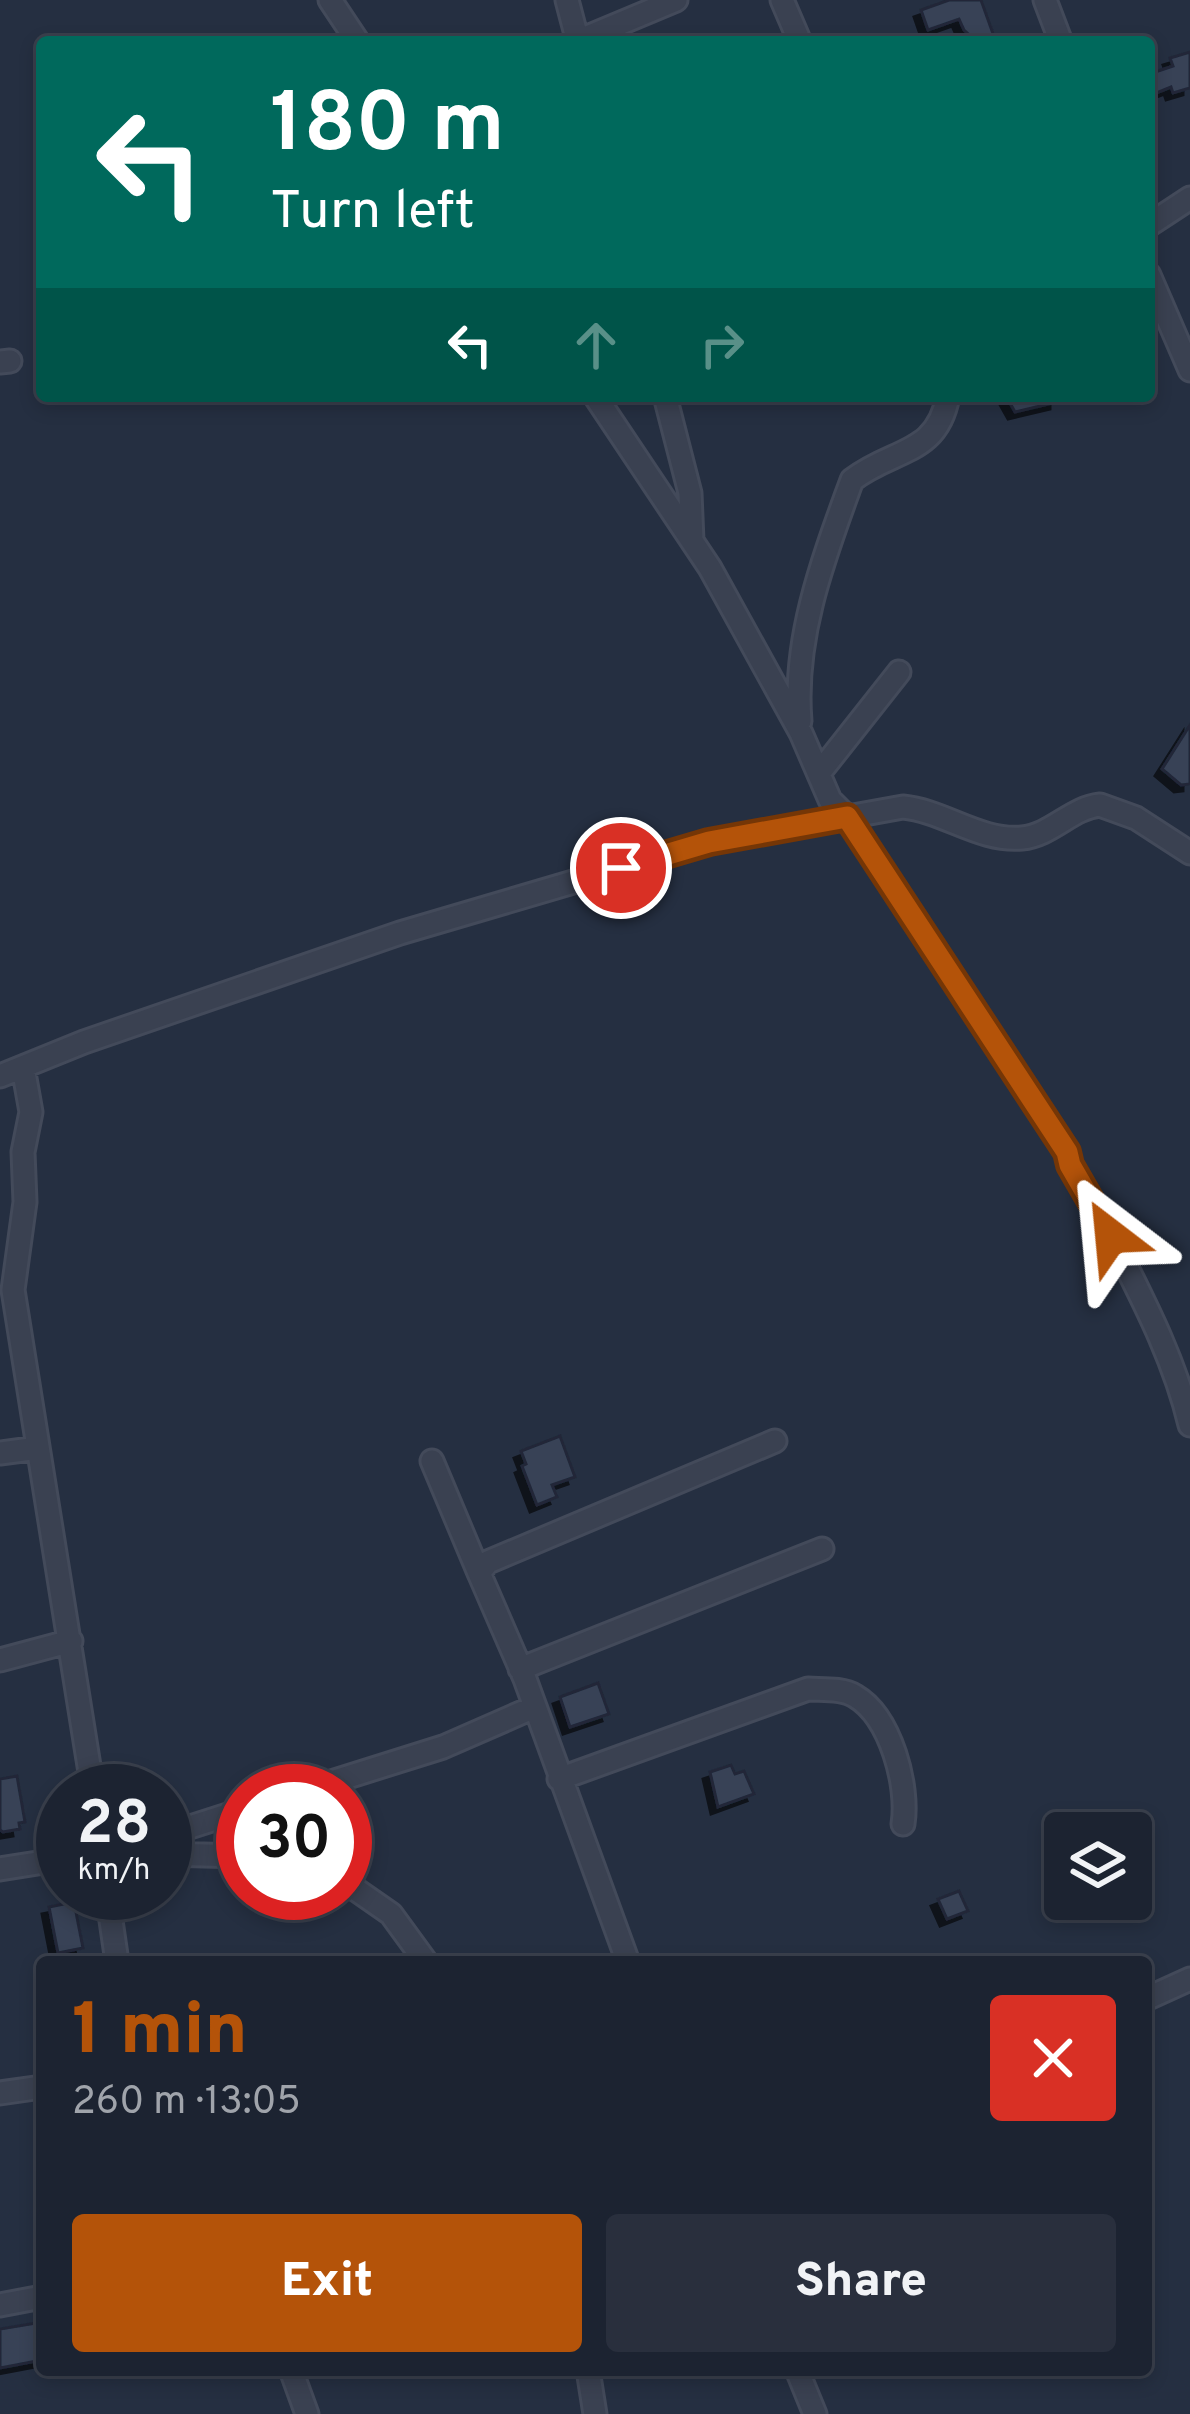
<!DOCTYPE html>
<meta charset="utf-8">
<style>
body{margin:0;font-family:Overpass,sans-serif;background:#292f3d;color:#f1f3f6;height:100vh;display:flex;flex-direction:column;font-size:45px;white-space:nowrap}
*{box-sizing:border-box;margin:0}
p{font-size:39px;color:#a0a4ab}
.icon{flex:none;width:66px;height:66px;fill:none;stroke:currentColor;stroke-width:2;stroke-linecap:round;stroke-linejoin:round}
.map{position:relative;flex:1;overflow:hidden}
.details{position:absolute;left:36px;top:1956px;width:1116px;height:420px;display:flex;flex-direction:column;background:#1c2331;border-radius:12px;box-shadow:0 6px 18px #0003,0 0 0 3px #3a404d}
.details>*{flex:none}
.banner{position:absolute;left:36px;top:36px;width:1119px;height:366px;border-radius:12px;box-shadow:0 6px 18px #0003,0 0 0 3px #3a404d;background:#00695c;color:#fff;overflow:hidden}
.controls{position:absolute;left:1044px;top:1812px;display:grid;gap:24px}
.controls a{display:grid;place-items:center;width:108px;height:108px;border-radius:12px;background:#1c2331;box-shadow:0 6px 18px #0003,0 0 0 3px #3a404d;font-size:60px}
.speed{position:absolute;left:36px;top:1764px;display:flex;gap:24px;font-size:60px;font-weight:700;text-align:center}
.speed>*{display:grid;place-content:center;width:156px;height:156px;border-radius:50%;background:#1c2331;box-shadow:0 6px 18px #0003,0 0 0 3px #3a404d;line-height:1}
.speed small{font-size:30px;font-weight:400}
.speed .limit{border:18px solid #d22;background:#fff;color:#111}
.pin{position:absolute;display:grid;place-items:center;width:102px;height:102px;color:#fff;margin:-51px;border:6px solid #fff;border-radius:50%;box-shadow:0 3px 12px #0007}
.me{position:absolute;width:132px;margin:-66px;rotate:331deg;stroke-linejoin:round;filter:drop-shadow(0 0 9px #0008)}
.turn{display:flex;align-items:center;gap:42px;height:252px;padding:0 36px;font-size:54px}
.turn .icon{width:156px;height:156px;stroke-width:2.5}
.turn b{display:block;font-size:84px;line-height:102px}
.lanes{display:flex;align-items:center;height:114px;padding:0 36px;background:#0003;justify-content:center;gap:60px;direction:ltr}
.lanes .off{opacity:.35}
.round{display:grid;place-items:center;flex:none;width:126px;height:126px;border-radius:12px;background:#292f3d}
.head{display:flex;align-items:center;justify-content:space-between;height:204px;padding:0 36px}
h1{font-size:72px;font-weight:800;line-height:90px;color:#b45309}
.button{display:flex;gap:24px;margin-top:auto;padding:24px 36px}
.button a{flex:1;height:138px;border-radius:12px;background:#b45309;color:#fff;font-size:48px;font-weight:800;line-height:138px;text-align:center}
.button a+a{background:#292f3d;color:#f1f3f6}
.map>svg:first-child{display:block}
.building{fill:#374257;stroke:#202838;stroke-width:3;filter:url(#shadow)}
.lines{fill:none;stroke-linecap:round;stroke-linejoin:round}
.minor-casing{stroke:#434a5a;stroke-width:27}
.minor{stroke:#3a4151;stroke-width:21}
.route-casing{stroke:#753606;stroke-width:30}
.route{stroke:#b45309;stroke-width:21}
</style>
<div class="map">
<svg width="1190" height="2414" viewBox="0 0 1190 2414">
<defs>
<filter id="shadow"><feDropShadow dx="-7" dy="7" stdDeviation="0" flood-color="#0009"/></filter>
</defs>
<rect width="100%" height="100%" fill="#252f41"/>
<!-- building -->
<path class="building" d="M949 0H981L996 42H977L964 30 959 19 928 30 921 10Z
M1190 52V88L1173 93 1171 87 1149 96V74L1173 66 1170 58Z
M1006 396H1057V402L1015 412Z
M1190 725V784L1181 785 1162 769Z
M560 1436 575 1477 552 1485 557 1497 537 1505 522 1466 526 1464 521 1451Z
M598 1683 609 1714 570 1727 560 1697Z
M731 1765 735 1774 744 1771 754 1794 718 1807 710 1772Z
M17 1776 25 1822 19 1823 20 1829 3 1832 0 1830V1779Z
M959 1891 968 1911 947 1919 938 1899Z
M74 1902 83 1948 58 1953 49 1907Z
M42 2322V2360L0 2368V2329Z"/>
<g class="lines">
<defs>
<path id="minor" d="M330 0 358 42
M567 0 578 42
M782 0 800 42
M1045 0 1061 42
M578 41 676 0
M1149 225 1190 198
M1149 275 1190 370
M0 362 10 361
M595 396 710 568 801 733 830 800 847 817 1067 1152C1072 1176 1091 1196 1102 1218 1135 1285 1173 1352 1190 1425
M665 396 690 493 692 541
M800 721C793 637 824 557 852 480 893 448 937 456 948 396
M820 772 899 672
M23 1067 31 1112 23 1152 25 1202 13 1290 93 1791
M0 1076 84 1042 400 933 709 842 903 807C944 811 980 842 1022 838 1052 835 1071 808 1100 805L1136 818 1190 853
M0 1453 38 1448
M432 1461 479 1573
M0 1660 71 1641
M520 1669 822 1549
M559 1779 808 1689C822 1690 842 1688 855 1696 891 1717 909 1786 903 1824
M303 1791 443 1747 532 1708
M165 1835 243 1810
M165 1854 243 1856
M0 1869 63 1859
M345 1882 391 1914 426 1962
M107 1893 117 1962
M628 1962 525 1679 479 1573 488 1562 775 1441
M1146 1999 1190 1979
M0 2093 42 2087
M0 2305 42 2297
M291 2370 307 2414
M588 2370 595 2414
M797 2370 815 2414"/>
</defs>
<!-- minor casing -->
<use href="#minor" class="minor-casing"/>
<!-- minor -->
<use href="#minor" class="minor"/>
</g>
<g class="lines">
<defs>
<path id="route" d="M621 868 709 842 847 817 1067 1152 1070 1165 1111 1236"/>
</defs>
<!-- route casing -->
<use href="#route" class="route-casing"/>
<!-- route -->
<use href="#route" class="route"/>
</g>
</svg>
<div class="controls">
<a><svg class="icon" aria-label="layers" viewBox="0 0 24 24"><path d="M12 4l9 5-9 5-9-5zM3 14l9 5 9-5"/></svg></a>
</div>
<div class="speed"><div>28<small>km/h</small></div><div class="limit">30</div></div>
<div class="pin" style="left:621px;top:868px;background:#d93025"><svg class="icon" aria-label="arrive" viewBox="0 0 24 24"><path d="M6 21V4h12l-3 4 3 4H6"/></svg></div>
<svg class="me" style="left:1111px;top:1236px" viewBox="-20 -20 40 40"><path d="M0-17L14 15 0 8-14 15z" fill="#b45309" stroke="#fff" stroke-width="4"/></svg>
<div class="banner">
<div class="turn"><svg class="icon" aria-label="left" viewBox="0 0 24 24"><path d="M17 20v-9H6M10 6l-5 5 5 5"/></svg><div><b>180 m</b>Turn left</div></div>
<div class="lanes"><svg class="icon" aria-label="left" viewBox="0 0 24 24"><path d="M17 20v-9H6M10 6l-5 5 5 5"/></svg><svg class="icon off" aria-label="ahead" viewBox="0 0 24 24"><path d="M12 20V5M6 11l6-6 6 6"/></svg><svg class="icon off" aria-label="right" viewBox="0 0 24 24"><path d="M7 20v-9h11M14 6l5 5-5 5"/></svg></div>
</div>
<section class="details">
<div class="head"><div><h1>1 min</h1><p>260 m · 13:05</p></div><a class="round" style="background:#d93025;color:#fff"><svg class="icon" aria-label="close" viewBox="0 0 24 24"><path d="M6 6l12 12M18 6L6 18"/></svg></a></div>
<div class="button"><a>Exit</a><a>Share</a></div>
</section>
</div>
